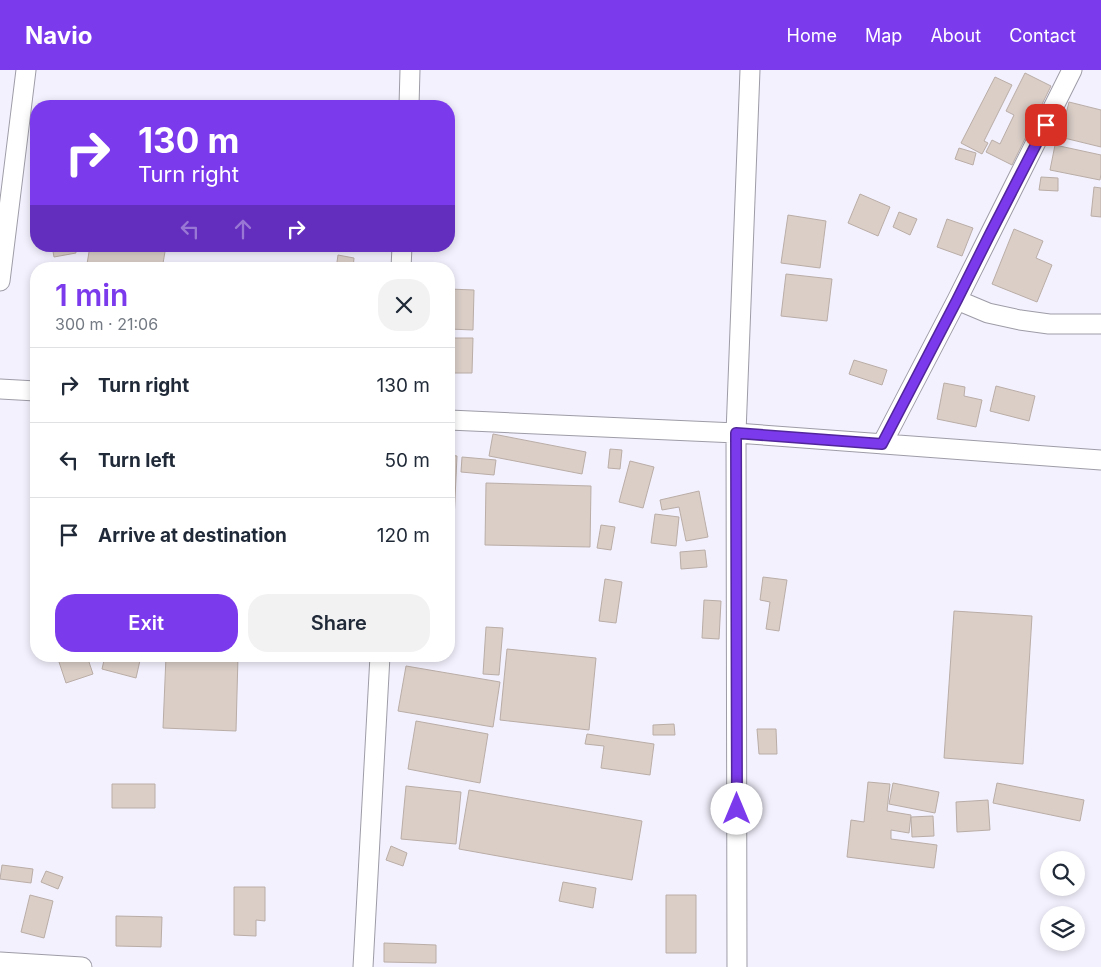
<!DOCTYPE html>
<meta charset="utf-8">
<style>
body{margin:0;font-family:Inter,sans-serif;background:#f2f2f3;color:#1f2937;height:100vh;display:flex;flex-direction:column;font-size:19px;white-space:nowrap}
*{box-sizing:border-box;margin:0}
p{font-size:16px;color:#747a83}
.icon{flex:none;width:28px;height:28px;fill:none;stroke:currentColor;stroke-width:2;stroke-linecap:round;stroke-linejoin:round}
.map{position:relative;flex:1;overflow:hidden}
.panel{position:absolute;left:30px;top:192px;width:425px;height:400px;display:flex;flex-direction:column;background:#fff;border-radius:20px;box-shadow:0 2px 8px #0003}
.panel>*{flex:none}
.hud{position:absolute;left:30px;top:30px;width:425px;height:152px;border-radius:20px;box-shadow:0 2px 8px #0003;background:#7c3aed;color:#fff;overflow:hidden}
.controls{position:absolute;left:1040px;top:781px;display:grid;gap:10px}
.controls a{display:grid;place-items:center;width:45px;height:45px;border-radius:50%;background:#fff;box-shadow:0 2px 8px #0003;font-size:25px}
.pin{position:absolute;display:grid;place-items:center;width:42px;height:42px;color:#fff;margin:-21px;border-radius:10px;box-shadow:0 2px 8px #0006}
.me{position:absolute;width:55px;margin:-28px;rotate:0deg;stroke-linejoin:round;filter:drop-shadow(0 0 4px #0008)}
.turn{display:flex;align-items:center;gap:18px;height:105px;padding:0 25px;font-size:22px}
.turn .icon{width:65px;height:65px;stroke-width:2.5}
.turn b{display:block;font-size:35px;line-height:42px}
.lanes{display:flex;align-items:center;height:48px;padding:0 25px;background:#0003;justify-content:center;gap:25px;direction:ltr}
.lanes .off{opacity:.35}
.round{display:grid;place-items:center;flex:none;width:52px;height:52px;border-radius:20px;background:#f2f2f3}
.head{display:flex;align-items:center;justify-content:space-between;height:85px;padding:0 25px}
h1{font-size:30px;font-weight:600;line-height:38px;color:#7c3aed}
.cta{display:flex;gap:10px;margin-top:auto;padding:10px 25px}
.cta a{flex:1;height:58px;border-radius:20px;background:#7c3aed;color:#fff;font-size:20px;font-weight:600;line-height:58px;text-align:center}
.cta a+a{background:#f2f2f3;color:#1f2937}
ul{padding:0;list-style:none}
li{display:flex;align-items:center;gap:15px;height:75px;padding:0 25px;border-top:1px solid #e0e1e3}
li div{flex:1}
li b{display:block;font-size:19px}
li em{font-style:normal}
header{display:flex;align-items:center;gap:30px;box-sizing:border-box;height:70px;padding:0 25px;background:#7c3aed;color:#fff}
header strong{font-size:24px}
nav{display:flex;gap:28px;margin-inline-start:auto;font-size:18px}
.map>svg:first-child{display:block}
.building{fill:#dacec7;stroke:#baada7}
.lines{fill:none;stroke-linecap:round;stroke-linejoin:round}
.minor-casing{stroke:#9e9ca7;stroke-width:21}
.minor{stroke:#fff;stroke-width:19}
.route-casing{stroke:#51269a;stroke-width:12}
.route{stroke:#7c3aed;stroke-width:9}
</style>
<header>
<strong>Navio</strong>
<nav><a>Home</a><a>Map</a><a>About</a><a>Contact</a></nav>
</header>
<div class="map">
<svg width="1101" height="897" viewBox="0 0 1101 897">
<rect width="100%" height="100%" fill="#f3f1fd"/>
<!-- building -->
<path class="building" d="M1025 3 1051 16 1012 95 986 82 992 70 1000 74 1014 45 1006 41Z
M995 7 1012 15 984 71 988 73 982 84 961 73Z
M1069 32 1101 40V77L1060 67Z
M1055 75 1101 85V104L1100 110 1050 100Z
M959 78 976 83 973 95 955 89Z
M1041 107 1058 108V121L1039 120Z
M1094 117 1101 118V147L1091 146Z
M860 124 890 137 878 166 848 153Z
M899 142 917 149 910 165 893 157Z
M788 145 826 151 820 198 781 193Z
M947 149 973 158 962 186 937 177Z
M1014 159 1043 171 1036 188 1052 195 1037 232 992 214Z
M52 176H75L76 183 54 187Z
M90 176H166L162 199H113L87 194Z
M338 185 354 188 353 199H336Z
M786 204 832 209 827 251 781 246Z
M449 219 474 220 473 260 449 259Z
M449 268H473L472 303H449Z
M854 290 887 300 882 315 849 304Z
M944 313 965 317 964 326 982 330 976 357 937 349Z
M996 316 1035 326 1029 351 990 341Z
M493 364 586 382 582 404 489 386Z
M610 379 622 380 620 399 608 398Z
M449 385 457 386 453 472H449Z
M462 387 496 390 494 405 461 402Z
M630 391 654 397 643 438 619 432Z
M486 413 591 416 590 477 485 475Z
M699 421 708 467 686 471 679 437 662 440 660 430Z
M655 444 679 447 676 476 651 473Z
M601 455 615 457 611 480 597 478Z
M705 480 707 497 681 499 680 482Z
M763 507 787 510 779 561 766 559 770 532 760 530Z
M605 509 622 512 616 553 599 551Z
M704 530 721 531 719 569 702 568Z
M954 541 1032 546 1023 694 944 688Z
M486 557 503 558 499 605 483 604Z
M507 579 596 588 589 660 500 650Z
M57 586H87L93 604 66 613Z
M105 586H141L136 608 102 599Z
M166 586H238L236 661 163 658Z
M406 596 500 612 493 657 398 641Z
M416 651 488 664 480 713 408 699Z
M674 654 675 665H653V655Z
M757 659H776L777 684H759Z
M587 664 654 674 650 705 601 698 604 676 585 674Z
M868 712 890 714 887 741 911 745 909 763 891 760V769L937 775 934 798 847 787 851 750 864 752Z
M893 713 939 722 935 743 889 734Z
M997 713 1084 730 1080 751 993 733Z
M112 714H155V738H112Z
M406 716 461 722 456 774 401 769Z
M469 720 642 751 632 810 459 779Z
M988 730 990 760 957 762 956 732Z
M933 746 934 766 912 767 911 747Z
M391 776 407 783 403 796 386 790Z
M2 795 33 799 31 813 0 809Z
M46 801 63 807 58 819 41 812Z
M563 812 596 818 593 838 559 831Z
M234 817H265V851L256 850V866L234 865Z
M30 825 53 831 44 868 21 862Z
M666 825H696V883H666Z
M116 846 162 847 161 877 116 876Z
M384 873 436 875V893L384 892Z"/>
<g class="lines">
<defs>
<path id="minor" d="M409 36 410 0
M401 199 402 176
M0 211 26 0
M957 230 988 243 1020 250 1049 254H1101
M0 319 36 321
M449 350 736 363 1101 390
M882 374 957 230 1072 0
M0 892 82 897
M363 897 380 586
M737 897 736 363 750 0"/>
</defs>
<!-- minor casing -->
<use href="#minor" class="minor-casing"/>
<!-- minor -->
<use href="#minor" class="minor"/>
</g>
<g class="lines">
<defs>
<path id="route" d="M737 739 736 363 882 374 957 230 990 164 1046 55"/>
</defs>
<!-- route casing -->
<use href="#route" class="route-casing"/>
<!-- route -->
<use href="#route" class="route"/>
</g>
</svg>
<div class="controls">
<a><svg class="icon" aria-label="search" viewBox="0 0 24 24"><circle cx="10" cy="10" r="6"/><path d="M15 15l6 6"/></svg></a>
<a><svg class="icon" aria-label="layers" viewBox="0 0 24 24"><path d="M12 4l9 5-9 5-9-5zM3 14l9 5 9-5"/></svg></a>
</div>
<div class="pin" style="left:1046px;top:55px;background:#d93025"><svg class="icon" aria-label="arrive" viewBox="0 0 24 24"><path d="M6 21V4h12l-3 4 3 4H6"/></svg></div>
<svg class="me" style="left:737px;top:739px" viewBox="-20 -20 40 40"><circle r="19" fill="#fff"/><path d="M0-13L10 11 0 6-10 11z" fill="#7c3aed"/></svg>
<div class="hud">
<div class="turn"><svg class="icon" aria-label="right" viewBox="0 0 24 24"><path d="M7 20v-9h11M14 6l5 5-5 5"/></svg><div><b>130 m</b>Turn right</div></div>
<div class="lanes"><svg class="icon off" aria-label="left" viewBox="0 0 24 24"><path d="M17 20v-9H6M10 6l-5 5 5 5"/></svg><svg class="icon off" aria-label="ahead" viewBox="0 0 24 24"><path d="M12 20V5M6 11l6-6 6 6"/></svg><svg class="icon" aria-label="right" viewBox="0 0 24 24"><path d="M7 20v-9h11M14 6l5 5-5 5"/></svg></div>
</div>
<section class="panel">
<div class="head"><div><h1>1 min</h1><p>300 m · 21:06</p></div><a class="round"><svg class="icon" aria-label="close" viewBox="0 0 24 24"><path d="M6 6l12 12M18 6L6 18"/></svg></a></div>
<ul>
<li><svg class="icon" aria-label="right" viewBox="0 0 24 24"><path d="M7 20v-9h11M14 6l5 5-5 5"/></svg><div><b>Turn right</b></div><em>130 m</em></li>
<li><svg class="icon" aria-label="left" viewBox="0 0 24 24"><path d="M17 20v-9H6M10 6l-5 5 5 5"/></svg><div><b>Turn left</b></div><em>50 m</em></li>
<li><svg class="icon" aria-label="arrive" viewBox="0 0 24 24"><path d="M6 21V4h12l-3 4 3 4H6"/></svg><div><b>Arrive at destination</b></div><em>120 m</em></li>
</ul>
<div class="cta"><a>Exit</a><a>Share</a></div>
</section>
</div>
